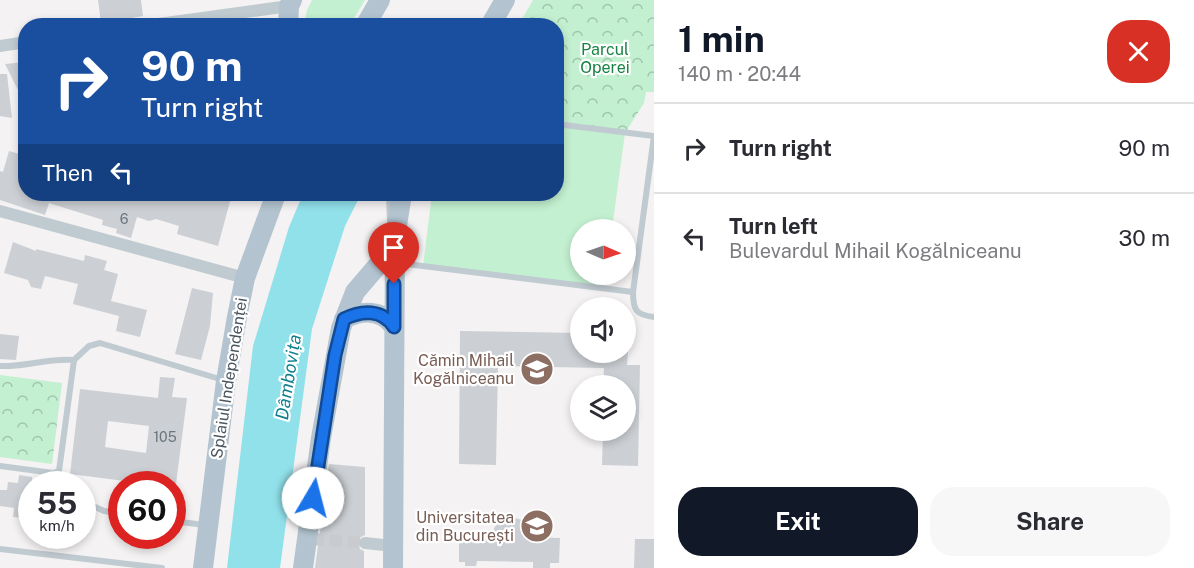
<!DOCTYPE html>
<meta charset="utf-8">
<style>
body{margin:0;font-family:"Public Sans",sans-serif;background:#f7f7f7;color:#2b2b33;height:100vh;display:flex;flex-direction:column;font-size:22px;white-space:nowrap}
*{box-sizing:border-box;margin:0}
p{font-size:20px;color:#7c7c81}
.icon{flex:none;width:33px;height:33px;fill:none;stroke:currentColor;stroke-width:2;stroke-linecap:round;stroke-linejoin:round}
.map{position:relative;flex:1;overflow:hidden}
.sheet{display:flex;flex-direction:column;background:#fff;width:540px}
.sheet>*{flex:none}
.top-card{position:absolute;left:18px;top:18px;width:546px;height:183px;border-radius:24px;box-shadow:0 3px 9px #0003;background:#1a4fa0;color:#fff;overflow:hidden}
.needle{width:39px;rotate:92deg}
.controls{position:absolute;left:570px;top:219px;display:grid;gap:12px}
.controls a{display:grid;place-items:center;width:66px;height:66px;border-radius:50%;background:#fff;box-shadow:0 3px 9px #0003;font-size:30px}
.speed{position:absolute;left:18px;top:471px;display:flex;gap:12px;font-size:30px;font-weight:700;text-align:center}
.speed>*{display:grid;place-content:center;width:78px;height:78px;border-radius:50%;background:#fff;box-shadow:0 3px 9px #0003;line-height:1}
.speed small{font-size:15px;font-weight:400}
.speed .limit{border:9px solid #d22;background:#fff;color:#111}
.pin{position:absolute;display:grid;place-items:center;width:51px;height:51px;color:#fff;margin:-62px -26px;border-radius:50% 50% 50% 0;rotate:-45deg;box-shadow:0 0 6px #0007}
.pin .icon{rotate:45deg}
.me{position:absolute;width:66px;margin:-33px;rotate:8deg;stroke-linejoin:round;filter:drop-shadow(0 0 4px #0008)}
.turn{display:flex;align-items:center;gap:21px;height:126px;padding:0 24px;font-size:27px}
.turn .icon{width:78px;height:78px;stroke-width:2.5}
.turn b{display:block;font-size:42px;line-height:51px}
.then{display:flex;align-items:center;height:57px;padding:0 24px;background:#0003;gap:12px;font-size:22px}
.round{display:grid;place-items:center;flex:none;width:63px;height:63px;border-radius:24px;background:#f7f7f7}
.overview{display:flex;align-items:center;justify-content:space-between;height:102px;padding:0 24px}
h1{font-size:36px;font-weight:700;line-height:45px;color:#111827}
.cta{display:flex;gap:12px;margin-top:auto;padding:12px 24px}
.cta a{flex:1;height:69px;border-radius:24px;background:#111827;color:#fff;font-size:24px;font-weight:700;line-height:69px;text-align:center}
.cta a+a{background:#f7f7f7;color:#2b2b33}
ul{padding:0;list-style:none}
li{display:flex;align-items:center;gap:18px;height:90px;padding:0 24px;border-top:2px solid #e1e1e2}
li div{flex:1}
li b{display:block;font-size:22px}
li em{font-style:normal}
main{display:flex;flex:1;min-height:0}
.map>svg:first-child{display:block}
.grass{fill:#c3f0d0}
.park{fill:url(#park-crowns)}
.water{fill:#91e1eb}
.building{fill:#ccd0d4;fill-rule:evenodd}
.lines{fill:none;stroke-linecap:round;stroke-linejoin:round}
.minor-tunnel{stroke:#cacbce;stroke-width:12;stroke-dasharray:12 6;stroke-linecap:butt}
.service{stroke:#c0cbd1;stroke-width:6}
.minor{stroke:#c0cbd1;stroke-width:12}
.primary{stroke:#b3c4d0;stroke-width:20}
.route-casing{stroke:#114b97;stroke-width:15}
.route{stroke:#1a73e8;stroke-width:10}
.labels{text-anchor:middle;dominant-baseline:central;stroke-width:4.5;stroke-linejoin:round;paint-order:stroke}
.number-label{font-size:14px;fill:#6a757d}
.park-label{font-size:16px;fill:#198244;stroke:#fff}
.education-label{font-size:16px;fill:#785e54;stroke:#fff;text-anchor:end}
.street-label{font-size:16px;fill:#4a5760;stroke:#fff}
.water-label{font-size:18px;font-style:italic;fill:#0f7f8f;stroke:#fff}
</style>
<main>
<div class="map">
<svg width="654" height="568" viewBox="0 0 654 568">
<defs>
<pattern id="park-crowns" width="20" height="18" patternUnits="userSpaceOnUse" patternTransform="scale(1.5)"><rect width="20" height="18" fill="#c3f0d0"/><path d="M2 6a3 3 0 1 1 6 0M12 15a3 3 0 1 1 6 0" fill="none" stroke="#a0c5ac"/></pattern>
</defs>
<rect width="100%" height="100%" fill="#f4f2f2"/>
<!-- grass -->
<path class="grass" d="M312 0H365L350 25H304L307 10Z
M557 124 625 133 612 229 580 230V274L606 275 604 288 423 266 432 194H556Z"/>
<!-- park -->
<path class="park" d="M533 0H654V92H646L644 103 625 133 557 125 556 26H518Z
M0 375 62 383 52 464 0 457Z"/>
<!-- water -->
<path class="water" d="M303 194H361L345 226 312 329 280 568H227L253 346 289 227Z"/>
<!-- building -->
<path class="building" d="M98 0H141L143 16 101 23Z
M26 62V106L5 64Z
M0 74H7L12 118 0 116Z
M9 151 26 156V194H232L218 246 177 234 179 226 156 219 149 221 137 217 131 238 116 233 117 229 102 225 103 220 49 203 45 215 0 200V171L3 172Z
M13 242 36 251V249L84 261 85 255 107 261 104 270 118 274 111 301 147 310 140 337 116 331 119 316 73 304 78 284 45 276 41 289 31 287 28 280 4 273Z
M192 288 213 293 210 326 201 360 175 354Z
M460 331 580 333V352H628L627 365H640L638 466 602 465 603 430H626V386H603L604 368 498 366 496 465 459 464Z
M0 334 19 336 16 360 0 359Z
M160 377 175 378 172 397 187 398 176 484H148L70 474 80 389 158 398ZM108 421 149 426 146 453 105 447Z
M329 464 365 467V535L359 538 357 543 360 549 364 551V568H315Z
M19 475 32 477V519L13 517 14 508 0 506V490H7L8 482 18 483Z
M512 517 522 520 527 528V537L560 538 559 563H550V568H533V562L477 561 476 566H465V562H459V541H466L467 538H494V528L501 520Z
M635 539H654V568H634Z"/>
<g class="lines">
<!-- minor-tunnel -->
<path class="minor-tunnel" d="M312 539 365 543"/>
<!-- service -->
<path class="service" d="M556 124 654 136
M654 136 633 292C633 310 636 315 654 317
M389 194 390 223
M398 263 633 292
M74 360 89 346 100 343 223 380
M0 366C25 367 48 358 74 360L59 471 53 473 0 466
M57 472 64 484
M82 501 104 511 122 514
M172 521 205 525
M0 549 162 568"/>
<!-- minor -->
<path class="minor" d="M144 26 289 6
M0 46 26 42
M0 211 245 278
M365 543 393 546"/>
<!-- primary -->
<path class="primary" d="M288 26 289 6 292 0
M365 26 380 0
M490 26 505 0
M344 319C362 310 382 309 394 327
M203 568 226 381 237 317 245 278 276 194
M303 568 321 438 341 328 355 292 384 258 395 238 402 194
M393 568 395 241"/>
</g>
<g class="lines">
<defs>
<path id="route" d="M313 498 335 355 344 319C362 310 382 309 394 327V284"/>
</defs>
<!-- route casing -->
<use href="#route" class="route-casing"/>
<!-- route -->
<use href="#route" class="route"/>
</g>
<!-- icons -->
<defs>
<symbol id="university-disc" viewBox="-11 -11 22 22"><circle r="9.5" fill="#8d6e63" stroke="#fff"/><path d="M0-5L7-2L0 1L-7-2ZM-4 1L0 2.5L4 1V4Q0 6-4 4Z" fill="#fff"/></symbol>
</defs>
<g fill-rule="evenodd">
<use href="#university-disc" x="518" y="350" width="38" height="38"/>
<use href="#university-disc" x="518" y="507" width="38" height="38"/>
</g>
<g class="labels">
<!-- number labels -->
<g class="number-label">
<text x="124" y="219">6</text>
<text x="165" y="437">105</text>
</g>
<!-- park labels -->
<g class="park-label">
<text x="605" y="49">Parcul<tspan x="605" dy="18">Operei</tspan></text>
</g>
<!-- education labels -->
<g class="education-label">
<text x="514" y="360">Cămin Mihail<tspan x="514" dy="18">Kogălniceanu</tspan></text>
<text x="514" y="517">Universitatea<tspan x="514" dy="18">din București</tspan></text>
</g>
<!-- street labels -->
<g class="street-label">
<text transform="translate(229 378) rotate(-81)">Splaiul Independenței</text>
</g>
<!-- water labels -->
<g class="water-label">
<text transform="translate(288 377) rotate(-81)">Dâmbovița</text>
</g>
</g>
</svg>
<div class="controls">
<a><svg class="needle" viewBox="-14 -14 28 28"><path d="M0-13l5 13h-10z" fill="#e53935"/><path d="M0 13l5-13h-10z" fill="#7c7c81"/></svg></a>
<a><svg class="icon" aria-label="sound" viewBox="0 0 24 24"><path d="M4 9h4l5-4v14l-5-4H4zM17 9q2 3 0 6"/></svg></a>
<a><svg class="icon" aria-label="layers" viewBox="0 0 24 24"><path d="M12 4l9 5-9 5-9-5zM3 14l9 5 9-5"/></svg></a>
</div>
<div class="speed"><div>55<small>km/h</small></div><div class="limit">60</div></div>
<div class="pin" style="left:394px;top:284px;background:#d93025"><svg class="icon" aria-label="arrive" viewBox="0 0 24 24"><path d="M6 21V4h12l-3 4 3 4H6"/></svg></div>
<svg class="me" style="left:313px;top:498px" viewBox="-20 -20 40 40"><circle r="19" fill="#fff"/><path d="M0-13L10 11 0 6-10 11z" fill="#1a73e8"/></svg>
<div class="top-card">
<div class="turn"><svg class="icon" aria-label="right" viewBox="0 0 24 24"><path d="M7 20v-9h11M14 6l5 5-5 5"/></svg><div><b>90 m</b>Turn right</div></div>
<div class="then">Then<svg class="icon" aria-label="left" viewBox="0 0 24 24"><path d="M17 20v-9H6M10 6l-5 5 5 5"/></svg></div>
</div>
</div>
<section class="sheet">
<div class="overview"><div><h1>1 min</h1><p>140 m · 20:44</p></div><a class="round" style="background:#d93025;color:#fff"><svg class="icon" aria-label="close" viewBox="0 0 24 24"><path d="M6 6l12 12M18 6L6 18"/></svg></a></div>
<ul>
<li><svg class="icon" aria-label="right" viewBox="0 0 24 24"><path d="M7 20v-9h11M14 6l5 5-5 5"/></svg><div><b>Turn right</b></div><em>90 m</em></li>
<li><svg class="icon" aria-label="left" viewBox="0 0 24 24"><path d="M17 20v-9H6M10 6l-5 5 5 5"/></svg><div><b>Turn left</b><p>Bulevardul Mihail Kogălniceanu</p></div><em>30 m</em></li>
</ul>
<div class="cta"><a>Exit</a><a>Share</a></div>
</section>
</main>
